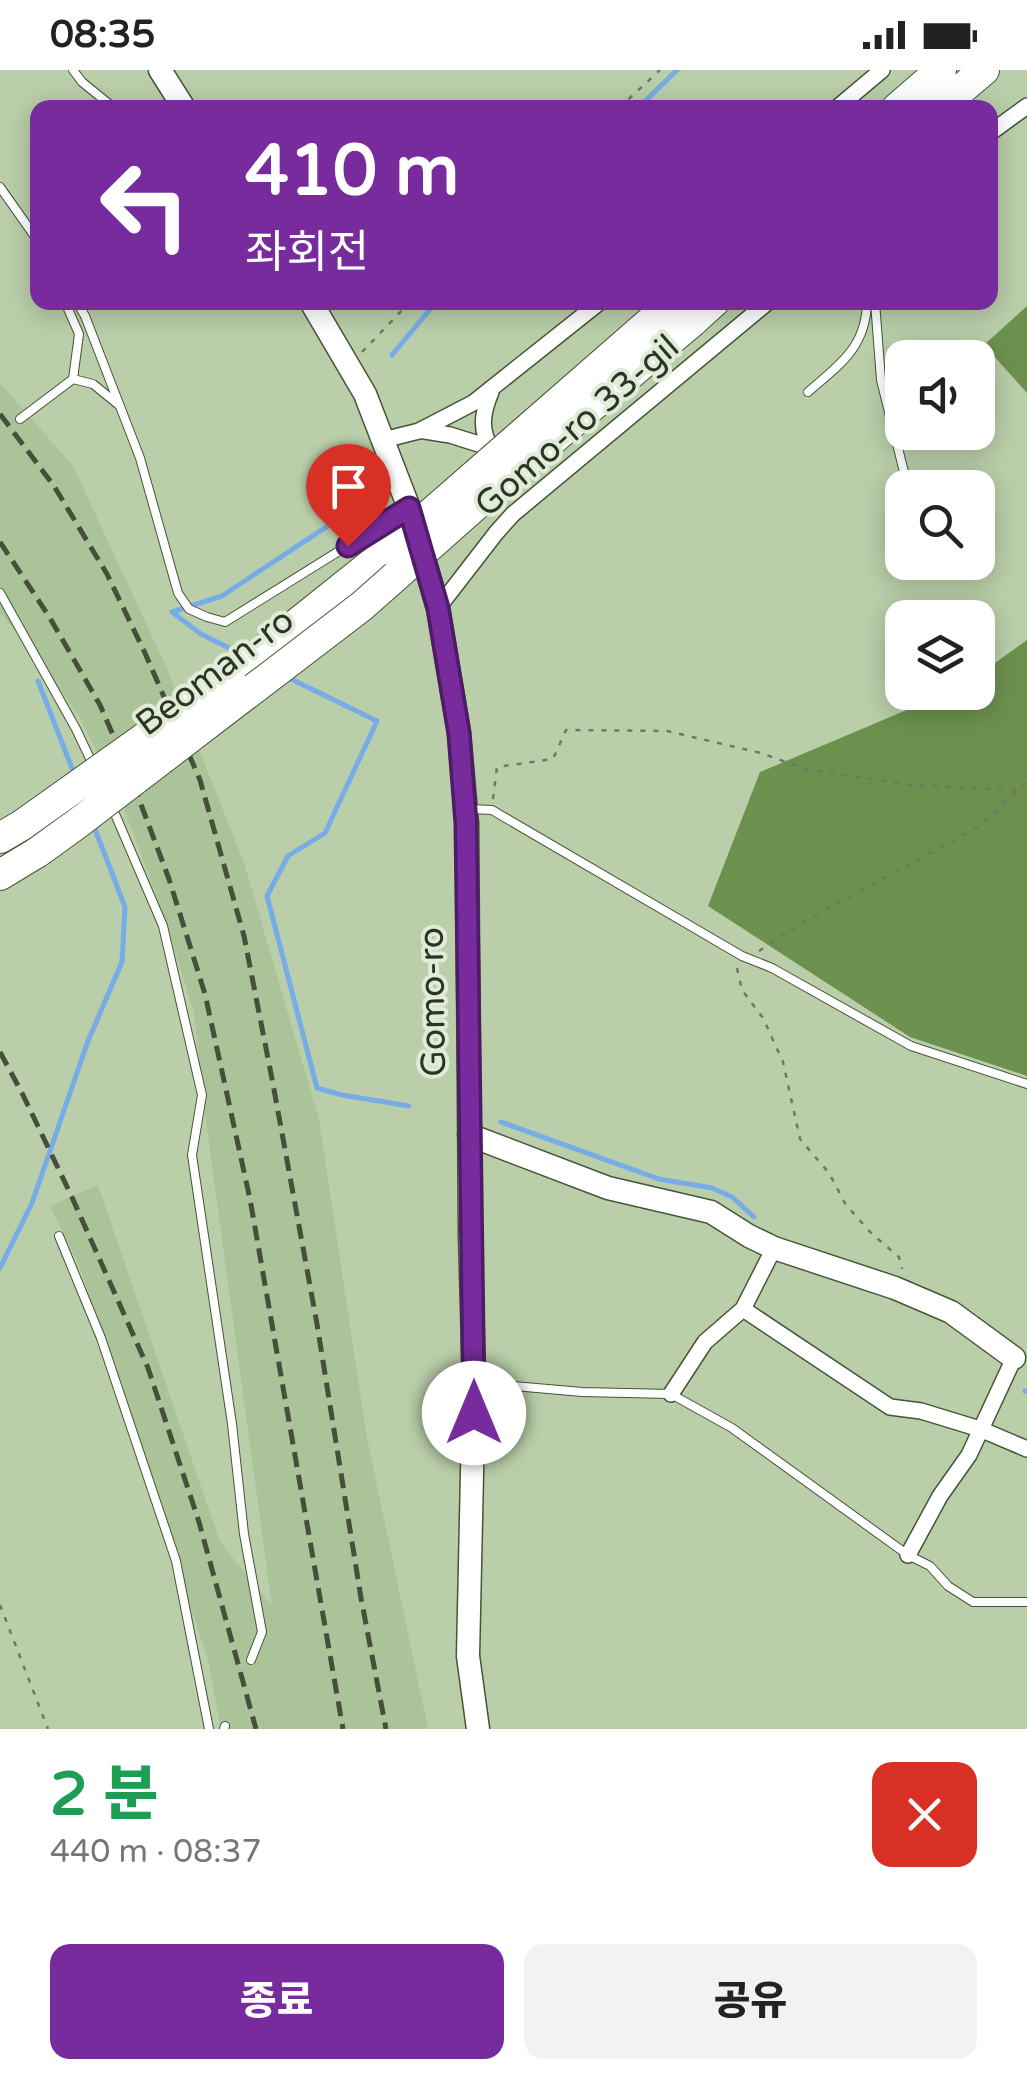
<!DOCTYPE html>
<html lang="ko">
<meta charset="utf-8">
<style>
body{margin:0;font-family:"Varela Round","Noto Sans KR",sans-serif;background:#f2f2f2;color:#222;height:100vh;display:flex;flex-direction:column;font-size:38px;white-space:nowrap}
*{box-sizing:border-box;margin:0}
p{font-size:32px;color:#767676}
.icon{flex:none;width:55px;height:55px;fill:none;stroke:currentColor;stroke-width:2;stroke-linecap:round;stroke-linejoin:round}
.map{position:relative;height:1659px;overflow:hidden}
.panel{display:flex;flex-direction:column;background:#fff;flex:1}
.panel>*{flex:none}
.guide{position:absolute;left:30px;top:30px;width:968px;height:210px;border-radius:20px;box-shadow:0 5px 25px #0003;background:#782b9d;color:#fff;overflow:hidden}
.tools{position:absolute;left:885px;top:270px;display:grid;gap:20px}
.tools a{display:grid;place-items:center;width:110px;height:110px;border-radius:20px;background:#fff;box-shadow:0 5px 25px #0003;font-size:50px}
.pin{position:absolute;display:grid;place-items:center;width:85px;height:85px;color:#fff;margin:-102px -42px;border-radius:50% 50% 50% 0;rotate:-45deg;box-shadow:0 0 10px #0007}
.pin .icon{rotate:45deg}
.me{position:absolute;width:110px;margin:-55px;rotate:0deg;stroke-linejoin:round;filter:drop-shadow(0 0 8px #0008)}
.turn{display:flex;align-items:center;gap:35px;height:210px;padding:0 50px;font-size:45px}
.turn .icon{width:130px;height:130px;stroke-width:2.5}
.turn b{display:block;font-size:70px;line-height:85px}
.round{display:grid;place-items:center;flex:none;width:105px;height:105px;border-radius:20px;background:#f2f2f2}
.overview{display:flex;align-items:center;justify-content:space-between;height:170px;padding:0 50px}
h1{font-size:60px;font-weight:800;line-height:75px;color:#1e9e55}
.button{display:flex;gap:20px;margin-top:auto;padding:20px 50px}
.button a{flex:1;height:115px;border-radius:20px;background:#782b9d;color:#fff;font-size:40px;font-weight:800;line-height:115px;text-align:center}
.button a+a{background:#f2f2f2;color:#222}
.status{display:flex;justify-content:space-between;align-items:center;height:70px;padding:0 50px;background:#fff;direction:ltr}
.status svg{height:28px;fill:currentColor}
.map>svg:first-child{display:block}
.built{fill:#aac398}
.forest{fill:#6c914e}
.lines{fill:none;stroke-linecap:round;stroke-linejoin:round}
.stream{stroke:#78ace7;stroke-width:5}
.lane-casing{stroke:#445636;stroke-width:10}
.street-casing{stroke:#445636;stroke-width:18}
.secondary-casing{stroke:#445636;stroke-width:25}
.highway-casing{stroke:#445636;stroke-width:32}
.path{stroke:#6c7a61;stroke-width:2.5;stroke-dasharray:5 8;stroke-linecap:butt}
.lane{stroke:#fff;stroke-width:8}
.street{stroke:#fff;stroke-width:15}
.secondary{stroke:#fff;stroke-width:22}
.highway{stroke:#fff;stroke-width:30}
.rail{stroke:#454f3c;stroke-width:5;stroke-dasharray:15 8;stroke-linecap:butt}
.highway-bridge-casing{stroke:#445636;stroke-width:32;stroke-linecap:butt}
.highway-bridge{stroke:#fff;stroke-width:30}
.route-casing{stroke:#4e1c66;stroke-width:25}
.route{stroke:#782b9d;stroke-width:18}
.labels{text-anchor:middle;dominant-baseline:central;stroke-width:8;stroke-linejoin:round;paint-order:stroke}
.street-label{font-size:35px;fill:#2c3425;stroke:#e0ebd8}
</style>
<div class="status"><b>08:35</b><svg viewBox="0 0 49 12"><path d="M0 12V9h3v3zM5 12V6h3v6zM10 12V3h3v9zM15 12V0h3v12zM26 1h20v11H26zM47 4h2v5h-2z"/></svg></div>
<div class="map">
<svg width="1027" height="1659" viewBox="0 0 1027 1659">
<rect width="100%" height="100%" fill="#b9cea9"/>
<!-- built -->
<path class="built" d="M0 313 73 396 168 601 244 793 319 1050 366 1363 428 1659H221L208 1590 79 1195 50 1136 98 1115 220 1472 272 1536 207 1059 194 943 164 846 120 728 79 646 31 579 0 543Z"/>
<!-- forest -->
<path class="forest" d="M1027 236V323L984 275Z
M1027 570V1006L910 967 708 836 760 702 947 623 978 622V605Z"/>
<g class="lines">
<!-- stream -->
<path class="stream" d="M638 38 677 0
M392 285 436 232
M172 542 201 564 243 585
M172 542 222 526 364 432
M289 608 377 651 325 763 288 786 267 826 317 1018 342 1025 409 1036
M38 611 75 706
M501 1052 659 1109 712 1118 732 1127 754 1147
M0 1198 32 1133 88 971 122 892 125 837 93 754
M1025 1321H1027"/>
<defs>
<path id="lane" d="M73 0 82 12 114 38
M0 117 38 171
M77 232 85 246 140 388 178 523 189 539 207 547 225 552 405 440
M875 232 881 310 908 418
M73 309 93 314 120 336
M808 322C839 295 866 278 867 232
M20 349 73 309 79 264 65 232
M0 523 76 659 94 697
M112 737 163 856 202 1025 192 1085 232 1354 244 1464 262 1562 251 1590
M470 739 492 740 742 886 772 898 911 976 1027 1014
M59 1166 101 1268 176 1491 209 1659
M478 1313 582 1322 671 1324 732 1358 908 1485 930 1496 948 1516 973 1532H1027
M224 1659 225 1656"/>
<path id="street" d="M837 38 882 0
M990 63 1027 36
M425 361 450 365 504 382
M383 370 419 361 473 333 600 232
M491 378C479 359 483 341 491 322
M438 538 496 463 513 444 768 232
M743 1239 890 1337 921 1341 980 1359 1027 1379
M671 1324 705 1272 743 1239 774 1178
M908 1485 940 1426 969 1385 1014 1288"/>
<path id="secondary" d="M160 0 184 38
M311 232 365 324 409 438 438 538 459 663 467 753 470 1165 474 1312 468 1586 478 1659
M469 1065 608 1118 711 1142 749 1166 774 1178 895 1218 951 1242 1014 1288"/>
<path id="highway" d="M897 38 941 0
M939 38 984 0
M693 251 714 232
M230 607 389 480
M0 768 22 755
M0 805 38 782"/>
</defs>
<!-- lane casing -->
<use href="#lane" class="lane-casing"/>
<!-- street casing -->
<use href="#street" class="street-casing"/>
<!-- secondary casing -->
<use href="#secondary" class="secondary-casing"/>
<!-- highway casing -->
<use href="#highway" class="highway-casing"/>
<!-- path -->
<path class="path" d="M619 38 660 0
M362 282 410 232
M493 729 497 697 553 689 566 660 667 661 761 683 805 699 911 715 1016 720
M759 881 805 851 980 756 1027 711
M737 898 742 920 763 948 783 992 800 1069 829 1103 846 1135 872 1164 899 1187 902 1199
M0 1535 48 1659"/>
<!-- lane -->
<use href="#lane" class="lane"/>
<!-- street -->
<use href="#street" class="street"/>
<!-- secondary -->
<use href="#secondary" class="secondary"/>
<!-- highway -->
<use href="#highway" class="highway"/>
<!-- rail -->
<path class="rail" d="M0 344 54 416 107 504 145 583 200 710 244 866 273 1014 317 1254 361 1528 386 1659
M0 472 50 548 100 635 127 697 169 809 205 924 250 1129 343 1659
M0 982 22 1023 71 1125 148 1298 199 1452 256 1659"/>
<defs>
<path id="highway-bridge" d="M389 480 673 232
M22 755 230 607
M38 782 78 753 362 536 494 419 693 251"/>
</defs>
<!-- highway-bridge casing -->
<use href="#highway-bridge" class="highway-bridge-casing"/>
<!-- highway-bridge -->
<use href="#highway-bridge" class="highway-bridge"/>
</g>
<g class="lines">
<defs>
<path id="route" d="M348 476 409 438 438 538 459 663 466 753 474 1343"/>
</defs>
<!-- route casing -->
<use href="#route" class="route-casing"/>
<!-- route -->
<use href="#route" class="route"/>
</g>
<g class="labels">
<!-- street labels -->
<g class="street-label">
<text transform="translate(577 356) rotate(-41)">Gomo-ro 33-gil</text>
<text transform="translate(215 602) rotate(-37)">Beoman-ro</text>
<text transform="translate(433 932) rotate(-91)">Gomo-ro</text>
</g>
</g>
</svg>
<div class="tools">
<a><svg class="icon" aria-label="sound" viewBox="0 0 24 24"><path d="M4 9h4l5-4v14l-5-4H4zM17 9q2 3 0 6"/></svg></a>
<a><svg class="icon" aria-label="search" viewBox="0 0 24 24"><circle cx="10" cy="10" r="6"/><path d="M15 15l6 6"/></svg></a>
<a><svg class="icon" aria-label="layers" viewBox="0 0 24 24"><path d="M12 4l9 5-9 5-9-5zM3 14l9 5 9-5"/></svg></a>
</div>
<div class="pin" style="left:348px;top:476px;background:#d93025"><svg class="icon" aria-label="arrive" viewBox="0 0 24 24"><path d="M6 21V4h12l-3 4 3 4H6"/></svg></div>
<svg class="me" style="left:474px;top:1343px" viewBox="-20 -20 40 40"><circle r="19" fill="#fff"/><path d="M0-13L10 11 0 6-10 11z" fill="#782b9d"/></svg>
<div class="guide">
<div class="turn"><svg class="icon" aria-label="left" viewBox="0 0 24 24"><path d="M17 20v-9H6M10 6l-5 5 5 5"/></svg><div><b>410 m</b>좌회전</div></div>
</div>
</div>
<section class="panel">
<div class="overview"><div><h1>2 분</h1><p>440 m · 08:37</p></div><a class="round" style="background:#d93025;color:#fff"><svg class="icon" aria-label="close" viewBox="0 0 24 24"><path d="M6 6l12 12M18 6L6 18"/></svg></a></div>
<div class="button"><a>종료</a><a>공유</a></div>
</section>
